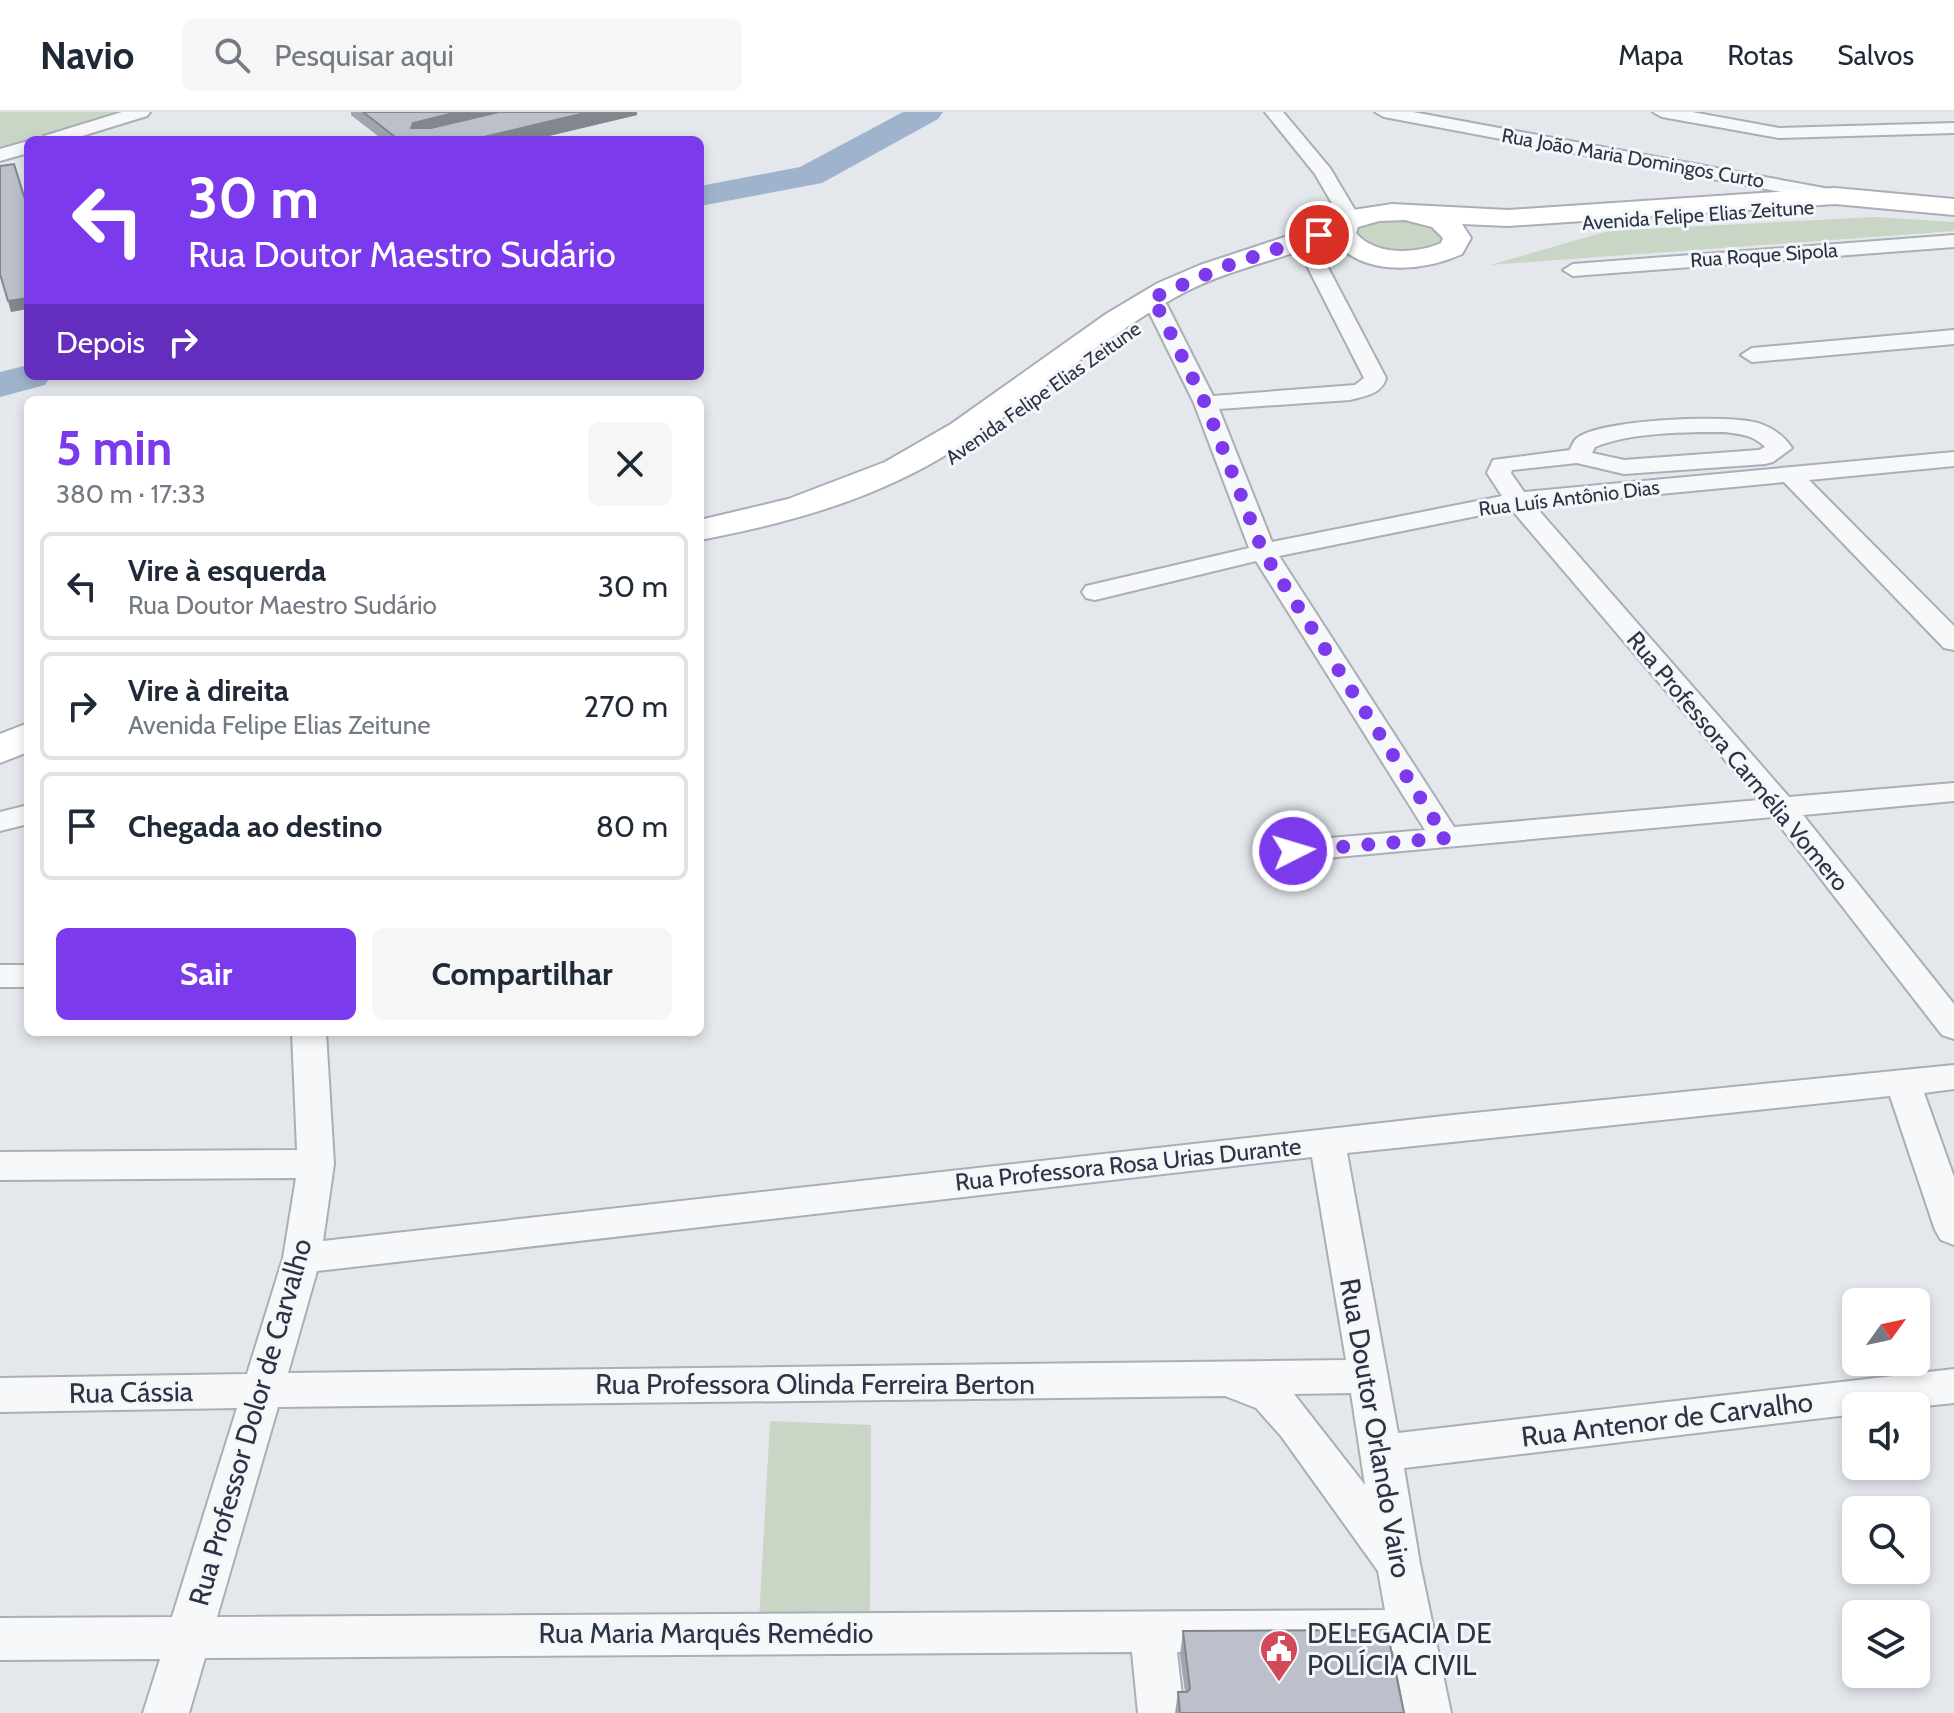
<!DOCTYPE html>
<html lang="pt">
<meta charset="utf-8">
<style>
body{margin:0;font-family:Cabin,sans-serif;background:#f6f6f7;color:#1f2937;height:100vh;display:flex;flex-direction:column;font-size:30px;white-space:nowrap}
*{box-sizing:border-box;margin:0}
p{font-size:26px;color:#747a83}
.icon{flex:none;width:44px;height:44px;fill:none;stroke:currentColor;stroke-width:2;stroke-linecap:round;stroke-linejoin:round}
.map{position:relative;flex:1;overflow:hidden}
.drawer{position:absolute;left:24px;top:284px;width:680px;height:640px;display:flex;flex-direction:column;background:#fff;border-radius:12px;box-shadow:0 4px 12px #0003}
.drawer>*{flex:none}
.top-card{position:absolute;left:24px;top:24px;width:680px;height:244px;border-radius:12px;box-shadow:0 4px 12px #0003;background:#7c3aed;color:#fff;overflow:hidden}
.needle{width:52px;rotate:57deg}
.buttons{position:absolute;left:1842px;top:1176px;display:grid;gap:16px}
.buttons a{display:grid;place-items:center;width:88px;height:88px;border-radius:12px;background:#fff;box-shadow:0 4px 12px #0003;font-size:40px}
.pin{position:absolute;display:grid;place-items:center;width:68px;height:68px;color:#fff;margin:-34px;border:4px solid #fff;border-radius:50%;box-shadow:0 2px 8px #0007}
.me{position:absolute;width:88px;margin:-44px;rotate:85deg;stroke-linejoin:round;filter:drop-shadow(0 0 6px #0008)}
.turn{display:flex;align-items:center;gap:28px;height:168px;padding:0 32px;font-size:36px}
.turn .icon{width:104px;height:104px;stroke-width:2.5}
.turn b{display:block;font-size:56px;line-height:68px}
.then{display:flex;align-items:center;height:76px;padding:0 32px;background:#0003;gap:16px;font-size:30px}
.round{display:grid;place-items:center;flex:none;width:84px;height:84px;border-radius:12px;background:#f6f6f7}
.headline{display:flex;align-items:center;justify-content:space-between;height:136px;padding:0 32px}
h1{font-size:48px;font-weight:700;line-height:60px;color:#7c3aed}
.primary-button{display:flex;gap:16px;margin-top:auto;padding:16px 32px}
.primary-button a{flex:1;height:92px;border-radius:12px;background:#7c3aed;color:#fff;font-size:32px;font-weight:700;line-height:92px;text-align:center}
.primary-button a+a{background:#f6f6f7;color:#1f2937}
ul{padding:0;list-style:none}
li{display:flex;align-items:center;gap:24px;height:108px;margin:0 16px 12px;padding:0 16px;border:4px solid #e0e1e3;border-radius:12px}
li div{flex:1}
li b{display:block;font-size:30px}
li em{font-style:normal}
header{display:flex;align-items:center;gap:48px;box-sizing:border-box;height:112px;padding:0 40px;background:#fff;border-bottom:2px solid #e0e1e3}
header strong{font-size:38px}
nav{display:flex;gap:44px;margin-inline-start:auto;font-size:28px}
.search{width:560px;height:72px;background:#f6f6f7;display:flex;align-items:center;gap:20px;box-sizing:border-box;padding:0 28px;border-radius:12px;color:#747a83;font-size:30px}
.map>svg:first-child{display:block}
.green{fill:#c9d6c5}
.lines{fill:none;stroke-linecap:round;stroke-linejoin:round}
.river{fill:#9fb4cc;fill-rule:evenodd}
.street-casing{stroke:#a9aeb7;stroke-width:4}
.secondary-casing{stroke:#a9aeb7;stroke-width:4}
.street{fill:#f7f8fa;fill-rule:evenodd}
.secondary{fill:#fff;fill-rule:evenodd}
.wall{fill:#a1a5ae}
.shaded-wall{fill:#83868d}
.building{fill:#bbc0ca;stroke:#83868d;stroke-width:2}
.route{stroke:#7c3aed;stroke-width:14;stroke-dasharray:0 25.2}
.labels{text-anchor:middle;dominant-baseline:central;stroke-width:6;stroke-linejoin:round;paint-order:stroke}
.far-street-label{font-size:20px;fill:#2b3445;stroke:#f4f6f9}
.street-label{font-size:24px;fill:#2b3445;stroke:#f4f6f9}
.near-street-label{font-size:28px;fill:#2b3445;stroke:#f4f6f9}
.near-poi-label{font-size:28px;fill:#2b3445;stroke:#f4f6f9;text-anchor:start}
</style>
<header>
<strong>Navio</strong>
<div class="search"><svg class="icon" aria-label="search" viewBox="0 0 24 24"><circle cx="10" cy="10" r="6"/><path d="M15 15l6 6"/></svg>Pesquisar aqui</div>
<nav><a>Mapa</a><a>Rotas</a><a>Salvos</a></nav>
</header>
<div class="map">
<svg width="1954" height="1601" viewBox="0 0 1954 1601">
<rect width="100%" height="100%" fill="#e4e7ec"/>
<!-- green -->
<path class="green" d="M0 0H118L0 36Z
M1375 105 1425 109 1448 129 1425 142 1373 138 1352 118Z
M1875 105 1954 110V119L1490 153 1608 119Z
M770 1309 871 1313 870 1509 759 1508Z"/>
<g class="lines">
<!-- river -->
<path class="river" d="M903 0H943L938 7 822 71 700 94V74L800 55Z
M28 253V264H51L45 273 0 285V260Z"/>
<defs>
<path id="street" d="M122 0H150L147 4 69 28H41L44 24Z
M1265 0H1283L1330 56 1361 108 1358 112H1344L1315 62Z
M1375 0H1413L1835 78 1845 84 1835 90 1384 5Z
M1653 0H1692L1779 16 1954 11V21L1779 26 1662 5Z
M28 29V41L0 49V37Z
M1954 123V135L1573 164 1563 158 1573 152Z
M1313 140 1323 146 1386 266C1382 282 1365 284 1350 288L1219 297 1272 430 1502 384 1487 361 1493 348 1570 338C1571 335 1574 329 1576 327 1597 307 1729 302 1758 311 1773 316 1783 323 1792 336L1773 350 1765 352 1624 362 1577 351 1512 358 1511 361 1524 380 1954 340V354L1809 368 1954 514V538L1944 536 1784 370 1535 394 1789 685 1954 671V689L1803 703 1954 892V927L1942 923 1773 705 1293 749 1282 746 1278 739 1282 732 1293 729 1425 718 1256 449 1095 488 1086 486 1082 480 1086 474 1249 436 1194 291 1149 200 1139 187 1150 181 1157 183 1167 193 1213 284 1355 273 1364 266 1303 146ZM1725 320C1740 322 1754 323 1765 335L1759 338 1624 348 1592 341 1595 335C1633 320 1684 320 1725 320ZM1511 397 1759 688 1454 715 1279 444Z
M1954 218V232L1752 250 1741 243 1752 236Z
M28 693V712L0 719V700Z
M0 853H28V875H0Z
M292 920H326L334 1052 323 1129 1453 1003 1954 953V977L1924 981 1954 1065V1133L1941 1128 1935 1118 1890 984 1347 1041 1398 1321 1954 1257V1291L1916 1295 1856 1294V1302L1404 1356 1420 1452 1451 1601H1405L1393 1539 1177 1540 1184 1601H1138L1132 1540 205 1546 189 1601H143L160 1547 0 1548V1506L172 1505 237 1296 0 1300V1266L247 1262 283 1146 296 1066 0 1068V1040L297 1038ZM1312 1045 1346 1248 288 1261 317 1159ZM1351 1281 1365 1373 1294 1282ZM1225 1284 1256 1296 1281 1324 1378 1459 1385 1498 217 1505 278 1295Z"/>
<path id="secondary" d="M1835 76 1954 87V103L1835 92 1508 114 1462 112 1471 126 1462 142C1423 160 1361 165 1333 127 1280 148 1223 158 1174 186 1091 232 1022 299 939 347 865 390 784 412 700 428V408L788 387 885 350 951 312 1106 202 1158 171 1200 153 1309 117 1353 98 1392 92 1508 98ZM1405 108 1432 115 1443 126 1441 131C1416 142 1375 144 1356 121L1358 115 1379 109Z
M28 611V640L0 651V622Z"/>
</defs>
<!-- street casing -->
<use href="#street" class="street-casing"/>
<!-- secondary casing -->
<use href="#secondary" class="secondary-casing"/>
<!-- street -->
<use href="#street" class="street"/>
<!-- secondary -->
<use href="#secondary" class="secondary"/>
</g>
<!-- wall -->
<path class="wall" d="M351 0H637V3L532 28H383L351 3Z
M1183 1519 1404 1601H1175L1178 1580H1185L1180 1543Z"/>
<!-- shaded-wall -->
<path class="shaded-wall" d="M457 0H517L415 25 411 16 413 11Z
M589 0H637V3L532 28H471Z
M28 186V197L11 200 8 189Z"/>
<!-- building -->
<path class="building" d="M363 0H457L413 11 411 16H431L499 0H589L471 28H399Z
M14 52 28 97V186L8 189 0 162V54Z
M1387 1518 1404 1601H1180L1178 1580H1187L1190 1577 1183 1519Z"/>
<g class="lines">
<!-- route -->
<path class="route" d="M1293 739 1446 726 1263 440 1205 291 1159 198 1150 187 1223 155 1319 123"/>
</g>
<!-- icons -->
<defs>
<symbol id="civic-pin" viewBox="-11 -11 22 30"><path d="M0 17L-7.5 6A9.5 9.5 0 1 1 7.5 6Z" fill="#d1495b" stroke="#f4f6f9"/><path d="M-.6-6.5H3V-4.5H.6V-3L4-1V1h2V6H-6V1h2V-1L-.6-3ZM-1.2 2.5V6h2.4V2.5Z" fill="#fff"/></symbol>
</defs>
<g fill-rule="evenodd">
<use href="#civic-pin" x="1257" y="1515" width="44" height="60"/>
</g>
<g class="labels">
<!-- far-street labels -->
<g class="far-street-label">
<text transform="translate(1633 46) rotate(10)">Rua João Maria Domingos Curto</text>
<text transform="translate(1698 103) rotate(-4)">Avenida Felipe Elias Zeitune</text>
<text transform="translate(1764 143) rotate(-4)">Rua Roque Sipola</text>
<text transform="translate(1043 281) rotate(-35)">Avenida Felipe Elias Zeitune</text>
<text transform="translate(1569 386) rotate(-7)">Rua Luís Antônio Dias</text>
</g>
<!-- street labels -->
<g class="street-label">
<text transform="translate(1738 649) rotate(50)">Rua Professora Carmélia Vomero</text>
<text transform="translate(1128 1052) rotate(-6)">Rua Professora Rosa Urias Durante</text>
</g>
<!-- near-street labels -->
<g class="near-street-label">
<text x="815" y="1272">Rua Professora Olinda Ferreira Berton</text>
<text transform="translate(131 1280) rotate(-1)">Rua Cássia</text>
<text transform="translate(1667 1307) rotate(-7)">Rua Antenor de Carvalho</text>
<text transform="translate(250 1310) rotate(-74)">Rua Professor Dolor de Carvalho</text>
<text transform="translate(1376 1316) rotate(80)">Rua Doutor Orlando Vairo</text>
<text x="706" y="1521">Rua Maria Marquês Remédio</text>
</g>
<!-- near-poi labels -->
<g class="near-poi-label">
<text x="1307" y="1521">DELEGACIA DE<tspan x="1307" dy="32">POLÍCIA CIVIL</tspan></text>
</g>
</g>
</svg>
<div class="buttons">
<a><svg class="needle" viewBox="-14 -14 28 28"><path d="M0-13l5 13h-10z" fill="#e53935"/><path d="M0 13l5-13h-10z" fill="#747a83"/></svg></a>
<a><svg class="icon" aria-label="sound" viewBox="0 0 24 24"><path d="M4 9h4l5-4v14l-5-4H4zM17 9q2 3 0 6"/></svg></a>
<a><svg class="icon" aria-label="search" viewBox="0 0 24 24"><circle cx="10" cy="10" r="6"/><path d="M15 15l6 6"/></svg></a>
<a><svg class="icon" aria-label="layers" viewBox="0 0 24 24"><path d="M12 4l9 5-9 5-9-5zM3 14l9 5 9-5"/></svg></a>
</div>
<div class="pin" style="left:1319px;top:123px;background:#d93025"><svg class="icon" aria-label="arrive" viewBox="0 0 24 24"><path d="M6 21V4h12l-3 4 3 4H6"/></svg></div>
<svg class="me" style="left:1293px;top:739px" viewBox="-20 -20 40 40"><circle r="17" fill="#7c3aed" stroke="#fff" stroke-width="3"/><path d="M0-11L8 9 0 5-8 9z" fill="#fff"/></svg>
<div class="top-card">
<div class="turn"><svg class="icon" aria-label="left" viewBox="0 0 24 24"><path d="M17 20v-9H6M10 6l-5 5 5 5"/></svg><div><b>30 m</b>Rua Doutor Maestro Sudário</div></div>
<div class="then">Depois<svg class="icon" aria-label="right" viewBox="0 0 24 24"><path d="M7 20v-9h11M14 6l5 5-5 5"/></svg></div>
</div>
<section class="drawer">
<div class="headline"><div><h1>5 min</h1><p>380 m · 17:33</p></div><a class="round"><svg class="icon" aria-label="close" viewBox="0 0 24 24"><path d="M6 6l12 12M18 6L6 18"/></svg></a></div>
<ul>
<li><svg class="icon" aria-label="left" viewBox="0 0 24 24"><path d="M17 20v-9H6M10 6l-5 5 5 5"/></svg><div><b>Vire à esquerda</b><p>Rua Doutor Maestro Sudário</p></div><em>30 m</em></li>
<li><svg class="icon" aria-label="right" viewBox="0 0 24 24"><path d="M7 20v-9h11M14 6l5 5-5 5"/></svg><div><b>Vire à direita</b><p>Avenida Felipe Elias Zeitune</p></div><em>270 m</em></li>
<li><svg class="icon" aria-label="arrive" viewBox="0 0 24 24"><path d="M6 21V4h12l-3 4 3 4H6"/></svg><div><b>Chegada ao destino</b></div><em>80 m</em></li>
</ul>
<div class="primary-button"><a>Sair</a><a>Compartilhar</a></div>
</section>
</div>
